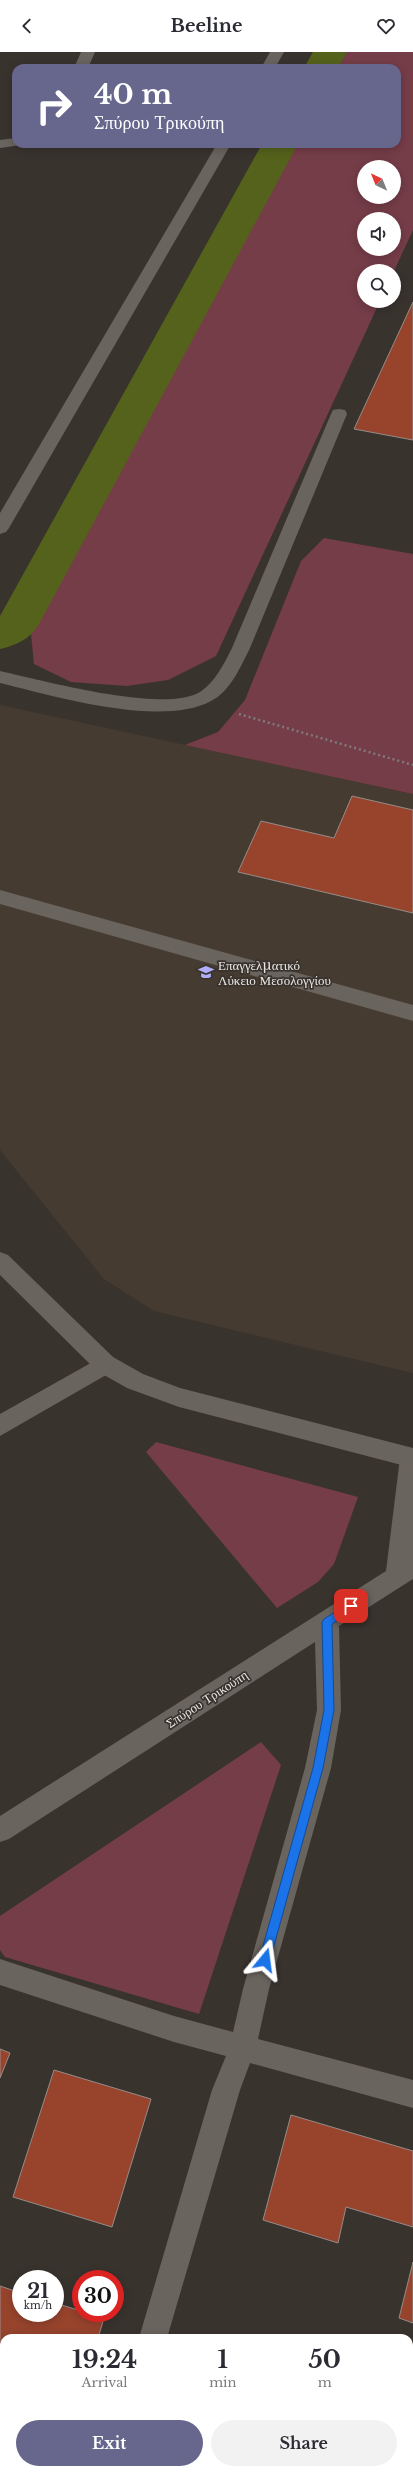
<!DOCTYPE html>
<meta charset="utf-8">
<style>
body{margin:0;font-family:"Libre Baskerville",serif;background:#f2f2f3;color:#2b2b33;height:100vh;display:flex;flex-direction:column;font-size:15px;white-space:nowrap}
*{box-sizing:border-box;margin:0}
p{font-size:13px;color:#7c7c81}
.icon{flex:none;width:22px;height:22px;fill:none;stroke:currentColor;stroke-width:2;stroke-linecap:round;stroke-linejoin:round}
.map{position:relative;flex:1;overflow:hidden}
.side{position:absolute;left:0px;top:2282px;width:413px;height:140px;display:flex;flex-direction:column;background:#fff;border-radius:12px 12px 0 0;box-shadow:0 2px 10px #0003}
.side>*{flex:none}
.guide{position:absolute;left:12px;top:12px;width:389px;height:84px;border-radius:12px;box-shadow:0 2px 10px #0003;background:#67668d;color:#fff;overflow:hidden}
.needle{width:26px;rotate:317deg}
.tools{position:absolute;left:357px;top:108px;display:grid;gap:8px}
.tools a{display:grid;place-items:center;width:44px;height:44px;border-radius:50%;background:#fff;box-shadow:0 2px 10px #0003;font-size:20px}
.speed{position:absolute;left:12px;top:2218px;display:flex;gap:8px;font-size:20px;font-weight:700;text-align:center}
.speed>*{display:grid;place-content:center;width:52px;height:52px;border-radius:50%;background:#fff;box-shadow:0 2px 10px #0003;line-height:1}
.speed small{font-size:10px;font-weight:400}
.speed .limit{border:6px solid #d22;background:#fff;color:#111}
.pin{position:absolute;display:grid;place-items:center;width:34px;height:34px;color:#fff;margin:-17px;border-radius:8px;box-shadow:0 2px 6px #0006}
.me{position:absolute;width:44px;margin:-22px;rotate:16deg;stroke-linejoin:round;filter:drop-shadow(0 0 3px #0008)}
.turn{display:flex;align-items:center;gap:14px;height:84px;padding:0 16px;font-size:18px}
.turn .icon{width:52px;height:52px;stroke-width:2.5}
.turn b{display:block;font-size:28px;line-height:34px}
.eta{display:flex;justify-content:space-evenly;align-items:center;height:68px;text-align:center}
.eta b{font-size:24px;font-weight:700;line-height:28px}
.cta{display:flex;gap:8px;margin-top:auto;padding:8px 16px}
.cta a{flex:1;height:46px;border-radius:24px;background:#67668d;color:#fff;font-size:16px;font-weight:700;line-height:46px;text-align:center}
.cta a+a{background:#f2f2f3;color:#2b2b33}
header{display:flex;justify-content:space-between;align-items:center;height:52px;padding:0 16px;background:#fff;font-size:18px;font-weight:700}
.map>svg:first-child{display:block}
.built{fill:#463b31}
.green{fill:#753d48;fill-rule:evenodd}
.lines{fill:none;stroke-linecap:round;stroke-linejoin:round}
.canal{fill:#55621b;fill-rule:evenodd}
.building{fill:#98442d;stroke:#958c89}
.path{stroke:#7f7b76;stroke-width:2.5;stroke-dasharray:2 3;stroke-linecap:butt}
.service{fill:#6a645e;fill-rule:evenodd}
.minor{fill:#6a645e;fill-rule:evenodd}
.tertiary{fill:#6a645e;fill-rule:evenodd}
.route{fill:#1a73e8;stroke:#114b97}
.labels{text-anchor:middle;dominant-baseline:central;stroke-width:3.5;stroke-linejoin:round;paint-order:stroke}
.poi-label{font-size:13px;fill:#eae7e3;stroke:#39332e;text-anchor:start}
.street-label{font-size:13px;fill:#eae7e3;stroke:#39332e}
</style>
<header><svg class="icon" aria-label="back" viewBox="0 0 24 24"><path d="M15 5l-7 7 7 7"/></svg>Beeline<svg class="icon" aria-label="heart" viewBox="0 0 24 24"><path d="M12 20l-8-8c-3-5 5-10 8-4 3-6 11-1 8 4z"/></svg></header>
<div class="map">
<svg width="413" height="2422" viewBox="0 0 413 2422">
<rect width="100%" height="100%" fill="#39332e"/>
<!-- built -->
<path class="built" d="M0 653 413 742V1321L154 1259 104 1227 0 1098Z"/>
<!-- green -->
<path class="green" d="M345 0H413V178L394 219H364V249H380L216 604 168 628 127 634 71 630 34 612 31 582 296 92H397V16H337ZM364 115H394V145H364ZM364 167H394V197H364Z
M324 486 413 502V742L185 693 218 680 245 648 301 509Z
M156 1390 358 1445 334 1512 318 1530 277 1556 146 1400Z
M261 1690 281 1713 199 1962 5 1905 0 1898V1864Z"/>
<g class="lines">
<!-- canal -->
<path class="canal" d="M313 0H347L338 16H304Z
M262 92H298L39 572C30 587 17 593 0 597V564Z"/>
</g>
<!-- building -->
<path class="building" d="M413 250V388L354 377Z
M352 744 413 758V861L238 820 261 769 334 786Z
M0 1997 10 2001 0 2026Z
M54 2018 151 2047 112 2175 13 2145Z
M291 2063 413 2099V2175L346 2155 338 2191 263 2168Z
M413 2210V2271L399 2266Z
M0 2234 21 2241V2261H55V2251L81 2259V2261L104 2266 98 2286H4V2385L0 2384Z
M409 2307 413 2308V2375L409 2373Z
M0 2384 4 2385V2418H58L57 2422H0Z
M413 2395V2422H406L407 2418H409Z"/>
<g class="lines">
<!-- path -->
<path class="path" d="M239 662 413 713"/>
<!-- service -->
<path class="service" d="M339 357 345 358 347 362 250 596C241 614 230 640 211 649 161 676 54 644 0 631V619C41 628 165 662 200 640 215 630 224 612 232 596L331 362 333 358Z
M0 838 413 953V969L0 852Z"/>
<!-- minor -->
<path class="minor" d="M81 0H95L88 16H74Z
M16 86V92L21 93 0 96V88Z
M105 1303 113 1305 116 1312 113 1319 0 1384V1362Z
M413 1396V1527L339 1574 341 1658 331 1716 269 1937 258 1987 413 2028V2056L250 2011 240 2038 167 2286H139L212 2038 226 2004 174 1990 0 1933V1907L174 1964 233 1980 243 1937 305 1716 317 1658 315 1590 9 1787 0 1790V1764L386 1519 400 1406 404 1399Z
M99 2418H129L127 2422H97Z"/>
<!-- tertiary -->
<path class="tertiary" d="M270 0H284L275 16H261Z
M217 92H231L9 476 6 480 0 482V461Z
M0 1200 8 1203 113 1305 143 1322 180 1336 413 1396V1416L179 1355 127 1336 97 1319 0 1223Z"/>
</g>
<!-- route -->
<path class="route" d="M351 1550 356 1554 354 1558 332 1572 334 1658 323 1716 270 1908 265 1913 259 1908 313 1716 324 1658 322 1570 324 1567Z"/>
<!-- icons -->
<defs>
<symbol id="school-bare" viewBox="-9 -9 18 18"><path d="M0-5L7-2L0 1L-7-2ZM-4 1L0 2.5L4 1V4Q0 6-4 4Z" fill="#b0aefa" stroke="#39332e" stroke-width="2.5" paint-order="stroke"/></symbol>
</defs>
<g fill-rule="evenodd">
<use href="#school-bare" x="195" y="909" width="22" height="22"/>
</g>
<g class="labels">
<!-- poi labels -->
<g class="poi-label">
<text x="218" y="913">Επαγγελματικό<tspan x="218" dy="15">Λύκειο Μεσολογγίου</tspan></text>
</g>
<!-- street labels -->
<g class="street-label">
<text transform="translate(207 1647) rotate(-33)">Σπύρου Τρικούπη</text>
</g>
</g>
</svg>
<div class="tools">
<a><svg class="needle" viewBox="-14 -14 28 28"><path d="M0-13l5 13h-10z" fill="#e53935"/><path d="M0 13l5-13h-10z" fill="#7c7c81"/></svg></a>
<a><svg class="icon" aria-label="sound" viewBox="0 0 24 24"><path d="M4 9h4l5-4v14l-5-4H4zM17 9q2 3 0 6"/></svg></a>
<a><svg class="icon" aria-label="search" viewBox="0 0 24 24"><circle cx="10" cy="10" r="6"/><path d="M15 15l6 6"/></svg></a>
</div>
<div class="speed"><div>21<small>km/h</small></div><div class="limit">30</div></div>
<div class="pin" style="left:351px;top:1554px;background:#d93025"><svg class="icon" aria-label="arrive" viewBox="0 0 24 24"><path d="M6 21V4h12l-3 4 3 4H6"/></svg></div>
<svg class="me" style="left:265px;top:1908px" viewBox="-20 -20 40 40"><path d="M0-17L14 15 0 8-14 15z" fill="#1a73e8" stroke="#fff" stroke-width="4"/></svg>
<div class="guide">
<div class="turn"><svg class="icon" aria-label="right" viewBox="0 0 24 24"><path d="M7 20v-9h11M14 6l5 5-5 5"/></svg><div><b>40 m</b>Σπύρου Τρικούπη</div></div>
</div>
<section class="side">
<div class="eta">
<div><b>19:24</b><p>Arrival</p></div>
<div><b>1</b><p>min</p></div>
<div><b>50</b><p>m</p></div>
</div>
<div class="cta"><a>Exit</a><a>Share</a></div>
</section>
</div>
